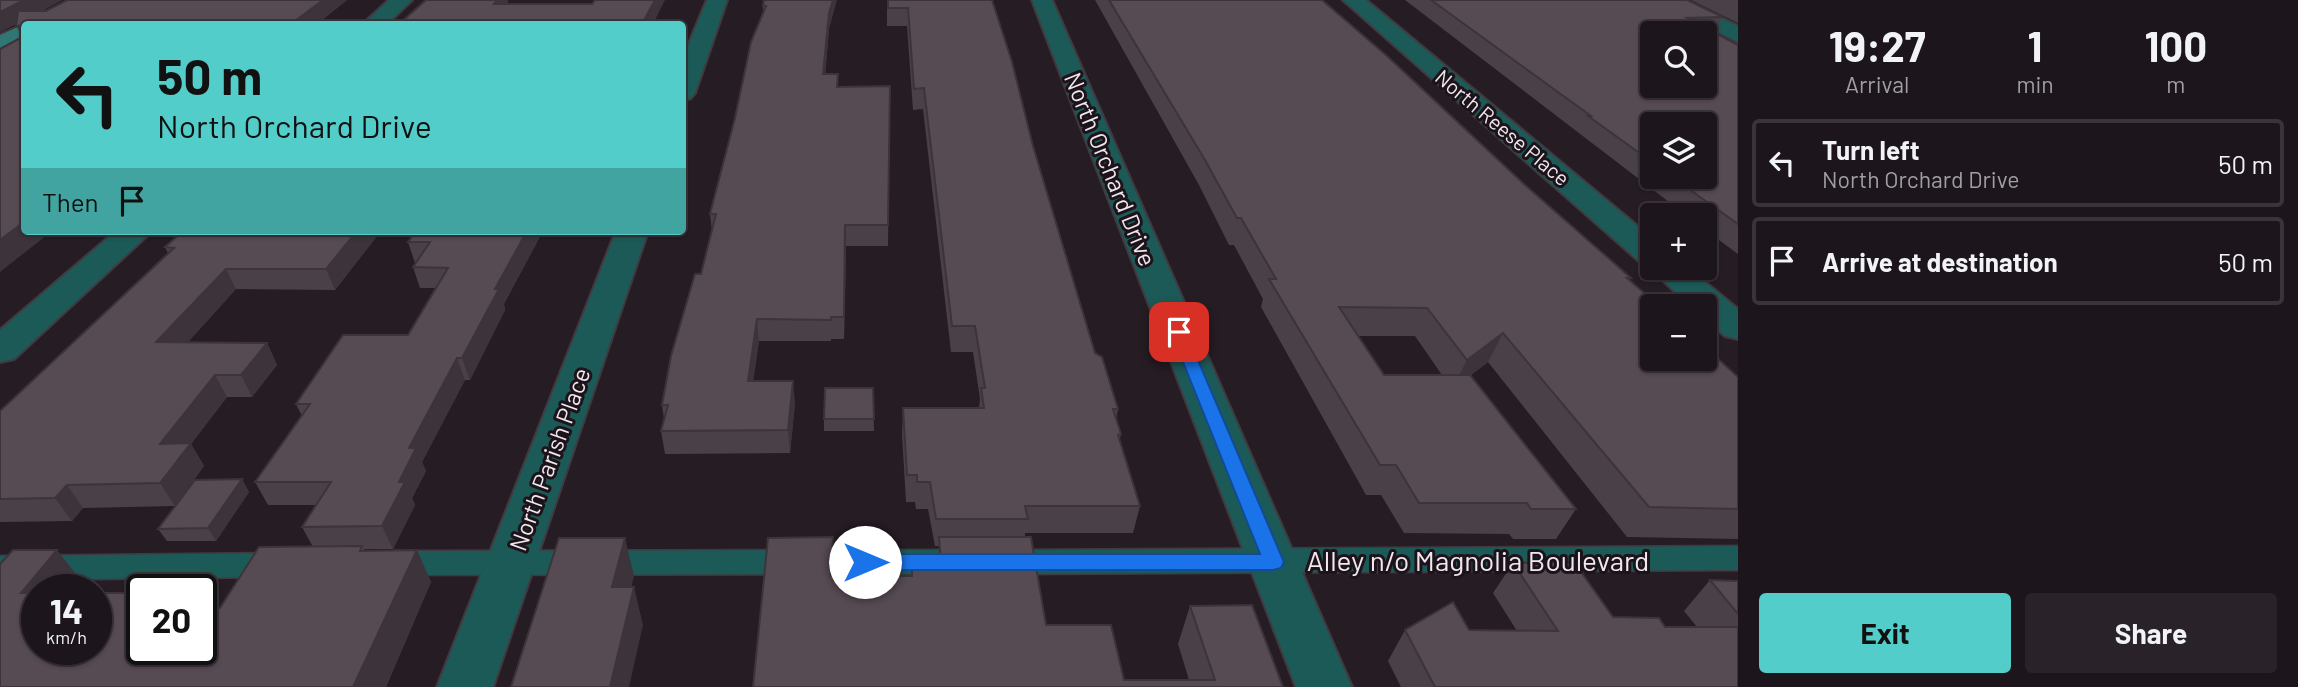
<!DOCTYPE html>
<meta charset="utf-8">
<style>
body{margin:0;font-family:Barlow,sans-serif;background:#292228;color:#f1f3f6;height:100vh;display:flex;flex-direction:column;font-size:26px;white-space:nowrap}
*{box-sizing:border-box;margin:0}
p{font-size:23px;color:#a09fa3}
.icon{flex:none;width:38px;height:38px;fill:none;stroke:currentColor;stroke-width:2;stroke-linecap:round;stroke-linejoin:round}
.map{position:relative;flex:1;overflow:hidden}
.panel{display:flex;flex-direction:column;background:#1c151b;width:560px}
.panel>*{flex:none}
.hud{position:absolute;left:21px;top:21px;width:665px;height:214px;border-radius:7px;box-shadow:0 2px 5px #0004,0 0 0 2px #3a343a;background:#53cdc9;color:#111;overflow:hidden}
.buttons{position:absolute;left:1640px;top:21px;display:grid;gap:14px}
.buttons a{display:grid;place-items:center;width:77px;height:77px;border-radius:7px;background:#1c151b;box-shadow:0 2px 5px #0004,0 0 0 2px #3a343a;font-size:35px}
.speed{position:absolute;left:21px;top:574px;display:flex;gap:14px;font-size:35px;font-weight:700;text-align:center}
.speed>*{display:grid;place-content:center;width:91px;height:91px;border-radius:50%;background:#1c151b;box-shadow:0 2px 5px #0004,0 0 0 2px #3a343a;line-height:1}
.speed small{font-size:18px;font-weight:400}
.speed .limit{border:4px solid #111;border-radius:10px;background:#fff;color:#111}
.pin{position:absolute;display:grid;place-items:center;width:60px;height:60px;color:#fff;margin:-30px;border-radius:14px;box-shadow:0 4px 10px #0006}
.me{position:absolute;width:77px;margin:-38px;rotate:90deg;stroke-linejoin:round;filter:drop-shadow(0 0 5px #0008)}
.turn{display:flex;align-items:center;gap:24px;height:147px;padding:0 21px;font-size:32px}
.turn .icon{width:91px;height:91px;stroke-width:2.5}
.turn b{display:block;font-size:49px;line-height:60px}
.then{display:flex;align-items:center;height:66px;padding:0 21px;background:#0003;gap:14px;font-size:26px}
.eta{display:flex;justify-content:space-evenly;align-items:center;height:119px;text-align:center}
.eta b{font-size:42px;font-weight:700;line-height:49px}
.action{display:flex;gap:14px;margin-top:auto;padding:14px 21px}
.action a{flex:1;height:80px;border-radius:7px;background:#53cdc9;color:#111;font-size:28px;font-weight:700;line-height:80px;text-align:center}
.action a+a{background:#292228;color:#f1f3f6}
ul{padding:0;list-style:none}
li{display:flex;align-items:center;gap:21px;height:88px;margin:0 14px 10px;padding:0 7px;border:4px solid #3a343a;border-radius:7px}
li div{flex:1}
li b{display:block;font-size:26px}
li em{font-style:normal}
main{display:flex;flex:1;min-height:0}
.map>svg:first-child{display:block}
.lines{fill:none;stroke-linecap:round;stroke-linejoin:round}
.lane-casing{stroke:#423940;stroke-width:3}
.street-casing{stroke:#423940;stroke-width:4}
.secondary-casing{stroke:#423940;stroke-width:4}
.lane{fill:#1c5a57;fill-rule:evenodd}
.street{fill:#1c5a57;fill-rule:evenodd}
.secondary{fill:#307673;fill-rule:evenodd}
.wall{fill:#4a4047;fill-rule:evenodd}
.shaded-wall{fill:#3c343a}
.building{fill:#564a53;stroke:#3c343a;stroke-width:2;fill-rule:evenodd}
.route{fill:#1a73e8;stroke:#114b97;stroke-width:2}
.labels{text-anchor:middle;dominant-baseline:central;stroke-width:6;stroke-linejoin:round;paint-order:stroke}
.far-street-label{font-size:21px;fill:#f0e8ee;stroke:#1d131a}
.street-label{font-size:24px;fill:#f0e8ee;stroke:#1d131a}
.near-street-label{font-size:28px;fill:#f0e8ee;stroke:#1d131a}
</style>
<main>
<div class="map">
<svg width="1738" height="687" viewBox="0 0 1738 687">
<rect width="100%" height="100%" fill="#261c24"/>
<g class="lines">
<defs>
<path id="lane" d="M1738 546V570L1006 574 996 570 991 562 996 554 1006 550Z
M968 550 978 554 983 562 978 570 968 574 394 575 384 571 379 563 384 555 394 551Z
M279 553 289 557 294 565 289 573 279 577 0 580V556Z"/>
<path id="street" d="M389 0H412L387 24H363Z
M707 0H727L695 93 691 98 682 101V60Z
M1032 0H1052L1352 687H1296Z
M1343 0H1366L1652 238V268H1688L1738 309V339L1725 336 1704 319V306H1690L1650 268 1652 265 1640 262Z
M1659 0H1685L1738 26V42L1662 4Z
M116 231H152L14 359 0 362V330Z
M616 231H648L493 687H437Z"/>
<path id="secondary" d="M25 24 24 40 0 51V35Z"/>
</defs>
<!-- lane casing -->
<use href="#lane" class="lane-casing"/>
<!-- street casing -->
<use href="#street" class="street-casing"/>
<!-- secondary casing -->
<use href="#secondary" class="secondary-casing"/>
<!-- lane -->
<use href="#lane" class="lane"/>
<!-- street -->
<use href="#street" class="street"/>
<!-- secondary -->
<use href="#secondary" class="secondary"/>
</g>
<!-- wall -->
<path class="wall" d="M0 0H62L42 11 347 0 317 24H24V231L22 37 16 26V24L0 32Z
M764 0 829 29 825 74 838 87 890 86 888 246H846L844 339H831V341H759L753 381 795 403 790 453 665 454 661 431 664 419 662 405 701 274 712 231 710 214 763 12V6Z
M887 0H992L1033 146 1095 353 1118 409 1116 419 1121 434 1120 439 1140 506 1133 533H1025V537L1046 625 1124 680H1189L1178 644 1190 606 1283 687H753L834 576H911L912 563H937L939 546H935L928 509H916L915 502H906L902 434 903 408H979L980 399 973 352H951L923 109 913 110 907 26H887Z
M1095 0H1322L1525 185 1631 278 1629 281 1738 377V539L1627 537 1488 362 1471 375 1576 509 1556 539H1513L1509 534 1404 533 1381 495H1366L1261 307 1263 299 1234 245H1229L1199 185ZM1358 336H1415L1442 375H1384Z
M1405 0H1687L1723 17 1715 32 1738 45V254L1704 229V215H1686ZM1652 124 1704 177H1652Z
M1691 0H1738V23Z
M183 231H381L335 290 236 289 188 342 267 343 277 365 252 397H227L191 444 204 466 175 506 83 508 72 521 0 522V411L168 253 165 247Z
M416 231H543L504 304 505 310 470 380H465L422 462 426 471 412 498 415 505 393 549H364L365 551 417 550 431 582 386 687H0V564L13 550H57L82 582 76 590H37V649H96V593H142V649H201V608H220L259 547H313L302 527 316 505H268L255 482 302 416 296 404 343 335H408L435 288H420L413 267 416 263H415L408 242Z
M873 388 874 431H824V419Z
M242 479 249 492 216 541H167L158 529Z
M1513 563 1613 617 1665 627H1697L1684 611 1710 580 1738 581V687H1401L1388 661 1405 630 1517 631 1493 593Z"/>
<!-- shaded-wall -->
<path class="shaded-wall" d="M24 0H62L0 32V12Z
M323 0H347L317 24H291Z
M497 0H508V4L497 20 494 4Z
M655 0H665L653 24H642Z
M833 0H837L829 29 824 91 823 74 829 13Z
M24 222V231H52L0 272V240Z
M845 225 846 246 844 339V317Z
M357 231H381L335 290 326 269Z
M527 231H543L504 304 505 310 470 380 462 358 495 289Z
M226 269 236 289 168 364 156 342Z
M757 319 759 341 750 403 748 381Z
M1503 333 1488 362 1452 389 1467 360Z
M267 343 277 365 252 397 241 375Z
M457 358 465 380 422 462 426 471 412 498 415 505 393 549 382 526 399 482 409 448Z
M215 375 227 397 191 444 204 466 175 506 160 483V444Z
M793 381 795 403 790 453 788 430Z
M242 479 249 492 216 541 208 528Z
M67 485 83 508 72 521 55 498Z
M833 537 834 576 833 614 831 576Z
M625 538 634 576 622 626 612 587Z
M57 550 82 582 76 590H37V611L21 593Z
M417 550 431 582 386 687H353Z
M634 587 643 625 629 687H610Z"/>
<!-- building -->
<path class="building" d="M0 0H24L0 12Z
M67 0H323L291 24H24V26H16L18 11H46Z
M426 0H497L494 4H592L595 0H655L642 24H399Z
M764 0H833L829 13 823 74H838L837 87 890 86 888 225H845L844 317H831V320L757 319 748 381H793L788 430 661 431 668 405H662L671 356 695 274H701L716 214H710L735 118 751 42 766 6H763Z
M888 0H992L1012 62 1033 146 1095 353 1102 357 1118 409H1113L1121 434 1118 435 1140 506H1025L1028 519H936L930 482H917V475H907L903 408H984L981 388H985L975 326H952L924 88 914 89 908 8H888Z
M1109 0H1322L1387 56 1525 185 1631 278H1627L1659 306H1652V359H1704V346L1738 377V509L1649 507 1503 333 1467 360 1427 308 1339 307 1384 375H1470L1576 509H1531L1527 503H1419L1396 465H1380L1269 279H1276L1241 218H1237L1205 160Z
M1431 0H1687L1723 17 1687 18 1738 45V224L1672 177H1704V124H1652V162L1588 116H1591ZM1652 33H1704V86H1652Z
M24 36V222L0 240V49Z
M183 231H357L326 269H226L156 342 267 343 241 375H215L160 444 191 443 160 483 67 485 55 498 0 499V411L174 248 165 247Z
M416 231H527L495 289H499L462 358H457L409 448H416L399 482H405L382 526 302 527 331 482H255L310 404H296L343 335H408L448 268 413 267 430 242H408Z
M825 388H873L874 419H824Z
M242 479 208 528 158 529 195 480Z
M833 537 831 576H912V563H941L939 537H1031L1046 625H1111L1124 680H1215L1190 606 1252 605 1283 687H753L768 538Z
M559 538H625L612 587H634L610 687H511Z
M362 546 360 551 417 550 353 687H0V564L13 550H57L21 593H37V649H96V593H142V649H201V608H220L259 547Z
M1574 562 1613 617 1659 618 1665 627H1738V687H1435L1405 630 1453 602 1469 630 1558 631 1513 563Z
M1710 580 1738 581V614Z"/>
<!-- route -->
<path class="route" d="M1179 327 1186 332 1284 562 1281 568 1273 570H865L858 568 855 562 858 556 865 554H1260L1171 332Z"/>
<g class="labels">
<!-- far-street labels -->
<g class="far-street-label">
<text transform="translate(1503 127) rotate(40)">North Reese Place</text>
</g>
<!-- street labels -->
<g class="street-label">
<text transform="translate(1111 169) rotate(68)">North Orchard Drive</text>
<text transform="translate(549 459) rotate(-70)">North Parish Place</text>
</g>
<!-- near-street labels -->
<g class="near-street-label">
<text x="1478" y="560">Alley n/o Magnolia Boulevard</text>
</g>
</g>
</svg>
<div class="buttons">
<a><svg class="icon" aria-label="search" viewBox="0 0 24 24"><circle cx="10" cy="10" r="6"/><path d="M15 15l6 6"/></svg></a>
<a><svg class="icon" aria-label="layers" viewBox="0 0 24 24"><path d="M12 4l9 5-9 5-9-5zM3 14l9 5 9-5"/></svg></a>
<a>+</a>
<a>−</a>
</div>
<div class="speed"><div>14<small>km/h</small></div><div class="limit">20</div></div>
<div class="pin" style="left:1179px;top:332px;background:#d93025"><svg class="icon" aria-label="arrive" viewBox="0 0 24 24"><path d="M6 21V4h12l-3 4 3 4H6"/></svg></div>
<svg class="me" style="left:865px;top:562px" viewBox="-20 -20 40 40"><circle r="19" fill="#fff"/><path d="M0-13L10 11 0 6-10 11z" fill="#1a73e8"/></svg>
<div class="hud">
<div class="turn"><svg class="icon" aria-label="left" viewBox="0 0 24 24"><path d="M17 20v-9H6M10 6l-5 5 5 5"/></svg><div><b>50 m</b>North Orchard Drive</div></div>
<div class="then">Then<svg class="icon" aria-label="arrive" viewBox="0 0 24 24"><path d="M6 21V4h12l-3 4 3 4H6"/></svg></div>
</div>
</div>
<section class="panel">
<div class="eta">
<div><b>19:27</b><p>Arrival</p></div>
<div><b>1</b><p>min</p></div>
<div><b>100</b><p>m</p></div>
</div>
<ul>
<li><svg class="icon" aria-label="left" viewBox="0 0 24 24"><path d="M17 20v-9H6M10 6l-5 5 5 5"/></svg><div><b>Turn left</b><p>North Orchard Drive</p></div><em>50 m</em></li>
<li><svg class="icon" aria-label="arrive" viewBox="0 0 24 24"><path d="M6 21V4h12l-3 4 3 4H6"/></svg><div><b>Arrive at destination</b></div><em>50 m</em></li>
</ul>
<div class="action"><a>Exit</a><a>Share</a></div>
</section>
</main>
